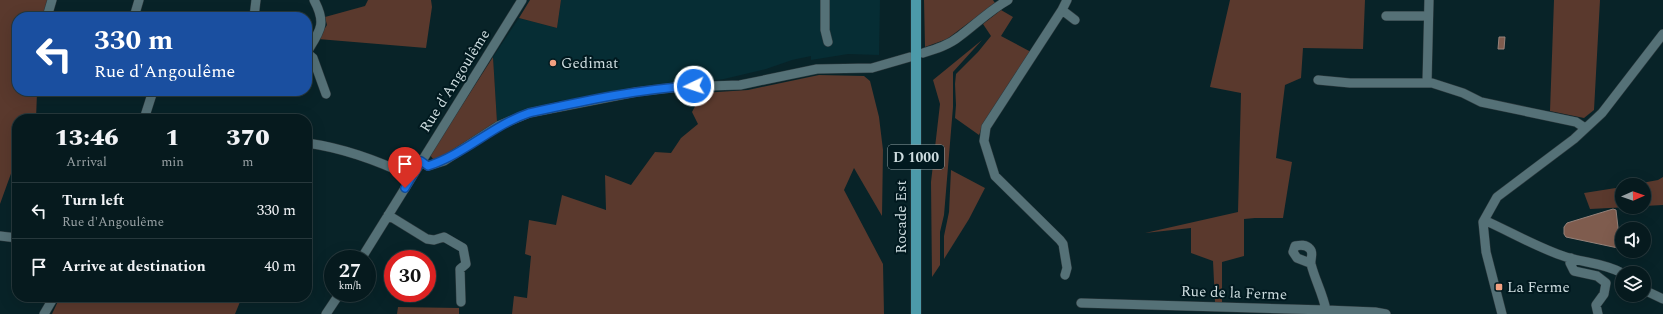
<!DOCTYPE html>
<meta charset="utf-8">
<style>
body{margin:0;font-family:Spectral,serif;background:#14272b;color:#f1f3f6;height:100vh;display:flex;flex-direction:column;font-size:15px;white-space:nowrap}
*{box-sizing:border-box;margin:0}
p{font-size:13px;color:#98a1a4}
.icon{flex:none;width:22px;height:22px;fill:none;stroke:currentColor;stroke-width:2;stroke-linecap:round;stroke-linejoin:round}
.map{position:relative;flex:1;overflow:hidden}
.sheet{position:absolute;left:12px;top:114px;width:300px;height:188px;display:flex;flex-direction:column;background:#061a1e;border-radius:16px;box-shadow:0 4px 16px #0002,0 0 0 1px #27383c}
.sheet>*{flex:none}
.banner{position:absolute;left:12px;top:12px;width:300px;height:84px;border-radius:16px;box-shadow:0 4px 16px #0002,0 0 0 1px #27383c;background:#1a4fa0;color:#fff;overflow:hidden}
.needle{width:26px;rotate:88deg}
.tools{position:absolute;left:1615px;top:178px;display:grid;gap:8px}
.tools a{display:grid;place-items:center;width:36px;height:36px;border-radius:50%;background:#061a1e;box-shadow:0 4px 16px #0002,0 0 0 1px #27383c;font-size:20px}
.speed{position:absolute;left:324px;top:250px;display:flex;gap:8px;font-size:20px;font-weight:700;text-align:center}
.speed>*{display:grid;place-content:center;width:52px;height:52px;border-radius:50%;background:#061a1e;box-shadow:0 4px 16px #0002,0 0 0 1px #27383c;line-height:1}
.speed small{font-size:10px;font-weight:400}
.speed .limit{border:6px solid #d22;background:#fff;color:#111}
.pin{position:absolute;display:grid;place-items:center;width:34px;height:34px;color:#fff;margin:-41px -17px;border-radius:50% 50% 50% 0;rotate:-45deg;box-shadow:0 0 4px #0007}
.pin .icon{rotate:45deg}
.me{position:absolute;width:44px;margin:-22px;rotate:266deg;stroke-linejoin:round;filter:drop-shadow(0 0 3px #0008)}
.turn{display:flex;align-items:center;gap:14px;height:84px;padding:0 16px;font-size:18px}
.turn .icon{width:52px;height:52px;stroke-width:2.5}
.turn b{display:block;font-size:28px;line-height:34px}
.eta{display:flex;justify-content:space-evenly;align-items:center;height:68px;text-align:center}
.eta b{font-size:24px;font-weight:800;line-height:28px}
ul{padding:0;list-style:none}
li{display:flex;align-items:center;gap:12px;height:56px;padding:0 16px;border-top:1px solid #27383c}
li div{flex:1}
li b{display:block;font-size:15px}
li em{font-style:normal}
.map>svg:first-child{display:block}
.built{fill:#062d34}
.green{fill:#5a392d}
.water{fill:#7f5c4e;stroke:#96827a}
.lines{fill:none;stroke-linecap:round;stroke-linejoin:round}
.minor-casing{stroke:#2d3a3e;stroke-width:10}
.major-casing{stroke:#2d3a3e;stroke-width:11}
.minor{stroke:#557177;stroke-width:9}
.major{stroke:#4c9aa9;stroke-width:10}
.route-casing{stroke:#114b97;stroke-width:10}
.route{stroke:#1a73e8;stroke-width:7}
.poi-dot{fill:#f2a080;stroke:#01191f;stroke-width:1.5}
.labels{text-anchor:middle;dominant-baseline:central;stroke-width:4;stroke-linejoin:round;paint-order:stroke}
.shield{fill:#01191f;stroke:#90a2a5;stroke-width:1}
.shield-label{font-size:14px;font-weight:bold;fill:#cddcdf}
.poi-label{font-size:15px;fill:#cddcdf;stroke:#01191f;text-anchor:start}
.street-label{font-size:15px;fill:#cddcdf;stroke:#01191f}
</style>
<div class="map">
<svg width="1663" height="314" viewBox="0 0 1663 314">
<rect width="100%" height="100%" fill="#082328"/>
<!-- built -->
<path class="built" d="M561 0H880L879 55 848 54 811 60V56L792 60 766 69 724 79 557 101 522 111 497 122 493 57 519 18 557 28Z"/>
<!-- green -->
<path class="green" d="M0 0H48L43 17H17V91H32L37 93 36 119H17V157L0 204Z
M368 0H431L432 7 426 48 318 39 327 25 325 17 365 6Z
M530 0H561L557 28 519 18Z
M924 0H993L995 3 947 39 925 47Z
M1230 0H1365L1363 49 1303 48 1301 78 1285 85 1276 158 1292 162 1283 218H1255L1244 219V256L1222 262V303L1215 302 1213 261 1191 253V228L1145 233 1238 212 1241 93 1210 87Z
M1554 0H1600L1594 110 1584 118 1550 111Z
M1001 10 1013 17 1001 36 1031 52 984 123 979 135 955 118 956 105 955 84 956 74 978 52 991 36 983 24Z
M982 40 953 72V107L944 215 940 232V265L932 277 931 182 940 104 933 80Z
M493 57 497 122 443 158 433 159 430 155Z
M819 75 864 76 870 81 879 117 883 150 882 216 854 168 844 190 883 264 884 314H512L514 296 527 298 531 256 525 254 529 220 556 225 562 195 606 210 605 175 631 185 655 152 671 153 681 138 698 124 692 112 702 93 748 90Z
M951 170 985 188 969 219 944 259V236L949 212Z
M1663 177V205L1644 206V185H1631L1658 180Z
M1622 187V207H1629L1590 209 1584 193Z
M60 297H242L235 314H52Z
M398 307 459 308V314H397Z"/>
<!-- water -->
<path class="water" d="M1499 37H1505L1504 49H1498Z
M1613 209 1616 210 1620 245 1618 248 1566 237 1564 234V227L1567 223Z"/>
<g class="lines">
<defs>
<path id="minor" d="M825 0V30L828 42
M1062 10 1075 20
M1386 16H1428
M47 17 52 0
M134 17 139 0
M254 17 256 0
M307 52C320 31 327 24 314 0
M307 53 313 58 326 94
M923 53C936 49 949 45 960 36 976 24 990 10 1008 0
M1318 80 1350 83H1432L1463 93 1481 102 1576 122 1585 128
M1427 83 1429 0
M144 119 153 91
M307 143C343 148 379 161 412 177
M421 161 428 166 444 161 498 126 529 113 636 92 678 87 740 85 817 69 872 68 910 57
M388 215 427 239 434 240 444 237 463 248 466 264 460 269 461 302
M1484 220C1511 232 1538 248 1566 257 1585 263 1604 263 1622 273
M0 236 17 238
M1571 258 1570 263 1574 271 1597 276 1606 283 1604 294 1596 305 1598 314
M361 259 522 0
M1310 263 1297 258 1293 252 1295 246C1300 245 1306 244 1310 249 1314 253 1310 259 1311 264 1315 280 1323 294 1326 310
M1065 275 1067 268 1063 244 1060 240 995 176 984 141 986 127 1062 10 1067 0
M1644 290 1663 299
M1081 303 1326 310 1375 312 1386 314
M44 314 54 297
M326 314 340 293
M1502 314 1486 252 1483 222 1497 197 1574 139 1602 113 1663 34"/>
<path id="major" d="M916 314V0"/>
</defs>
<!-- minor casing -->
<use href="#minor" class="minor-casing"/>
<!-- major casing -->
<use href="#major" class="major-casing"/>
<!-- minor -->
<use href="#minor" class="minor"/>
<!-- major -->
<use href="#major" class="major"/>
</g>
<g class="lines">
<defs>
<path id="route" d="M405 188 421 161 428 166C465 154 493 125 529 113 584 101 638 89 694 86"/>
</defs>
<!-- route casing -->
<use href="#route" class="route-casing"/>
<!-- route -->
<use href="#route" class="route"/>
</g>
<!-- markers -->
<g class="poi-dot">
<circle cx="553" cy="63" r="4"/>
<rect x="1495" y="283" width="8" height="8" rx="2"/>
</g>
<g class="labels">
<!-- shield labels -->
<rect class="shield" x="888" y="145" width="56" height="24" rx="3"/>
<g class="shield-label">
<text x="916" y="157">D 1000</text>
</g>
<!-- poi labels -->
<g class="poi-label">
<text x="561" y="63">Gedimat</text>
<text x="1507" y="287">La Ferme</text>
</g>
<!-- street labels -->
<g class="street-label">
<text transform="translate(455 81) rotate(-58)">Rue d'Angoulême</text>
<text transform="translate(901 217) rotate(-90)">Rocade Est</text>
<text transform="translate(1234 293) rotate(2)">Rue de la Ferme</text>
</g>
</g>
</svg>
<div class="tools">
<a><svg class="needle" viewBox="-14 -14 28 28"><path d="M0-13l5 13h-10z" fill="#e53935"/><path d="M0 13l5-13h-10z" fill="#98a1a4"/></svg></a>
<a><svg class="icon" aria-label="sound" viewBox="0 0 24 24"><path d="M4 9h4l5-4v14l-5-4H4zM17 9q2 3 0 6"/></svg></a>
<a><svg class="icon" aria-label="layers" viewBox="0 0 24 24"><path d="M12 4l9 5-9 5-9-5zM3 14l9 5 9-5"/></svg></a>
</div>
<div class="speed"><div>27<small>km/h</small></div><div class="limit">30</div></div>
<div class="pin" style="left:405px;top:188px;background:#d93025"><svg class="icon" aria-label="arrive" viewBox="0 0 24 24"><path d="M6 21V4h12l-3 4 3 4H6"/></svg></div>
<svg class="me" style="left:694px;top:86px" viewBox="-20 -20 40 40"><circle r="17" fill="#1a73e8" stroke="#fff" stroke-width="3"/><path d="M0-11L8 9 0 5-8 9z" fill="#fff"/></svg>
<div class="banner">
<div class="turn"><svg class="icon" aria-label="left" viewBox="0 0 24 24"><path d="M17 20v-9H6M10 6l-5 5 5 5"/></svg><div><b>330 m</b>Rue d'Angoulême</div></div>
</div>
<section class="sheet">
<div class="eta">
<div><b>13:46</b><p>Arrival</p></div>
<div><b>1</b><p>min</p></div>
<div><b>370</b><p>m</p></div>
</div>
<ul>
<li><svg class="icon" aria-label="left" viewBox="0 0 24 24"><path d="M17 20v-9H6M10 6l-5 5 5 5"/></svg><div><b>Turn left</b><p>Rue d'Angoulême</p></div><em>330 m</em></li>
<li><svg class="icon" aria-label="arrive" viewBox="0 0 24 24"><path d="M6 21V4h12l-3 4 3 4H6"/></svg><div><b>Arrive at destination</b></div><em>40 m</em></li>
</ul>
</section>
</div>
